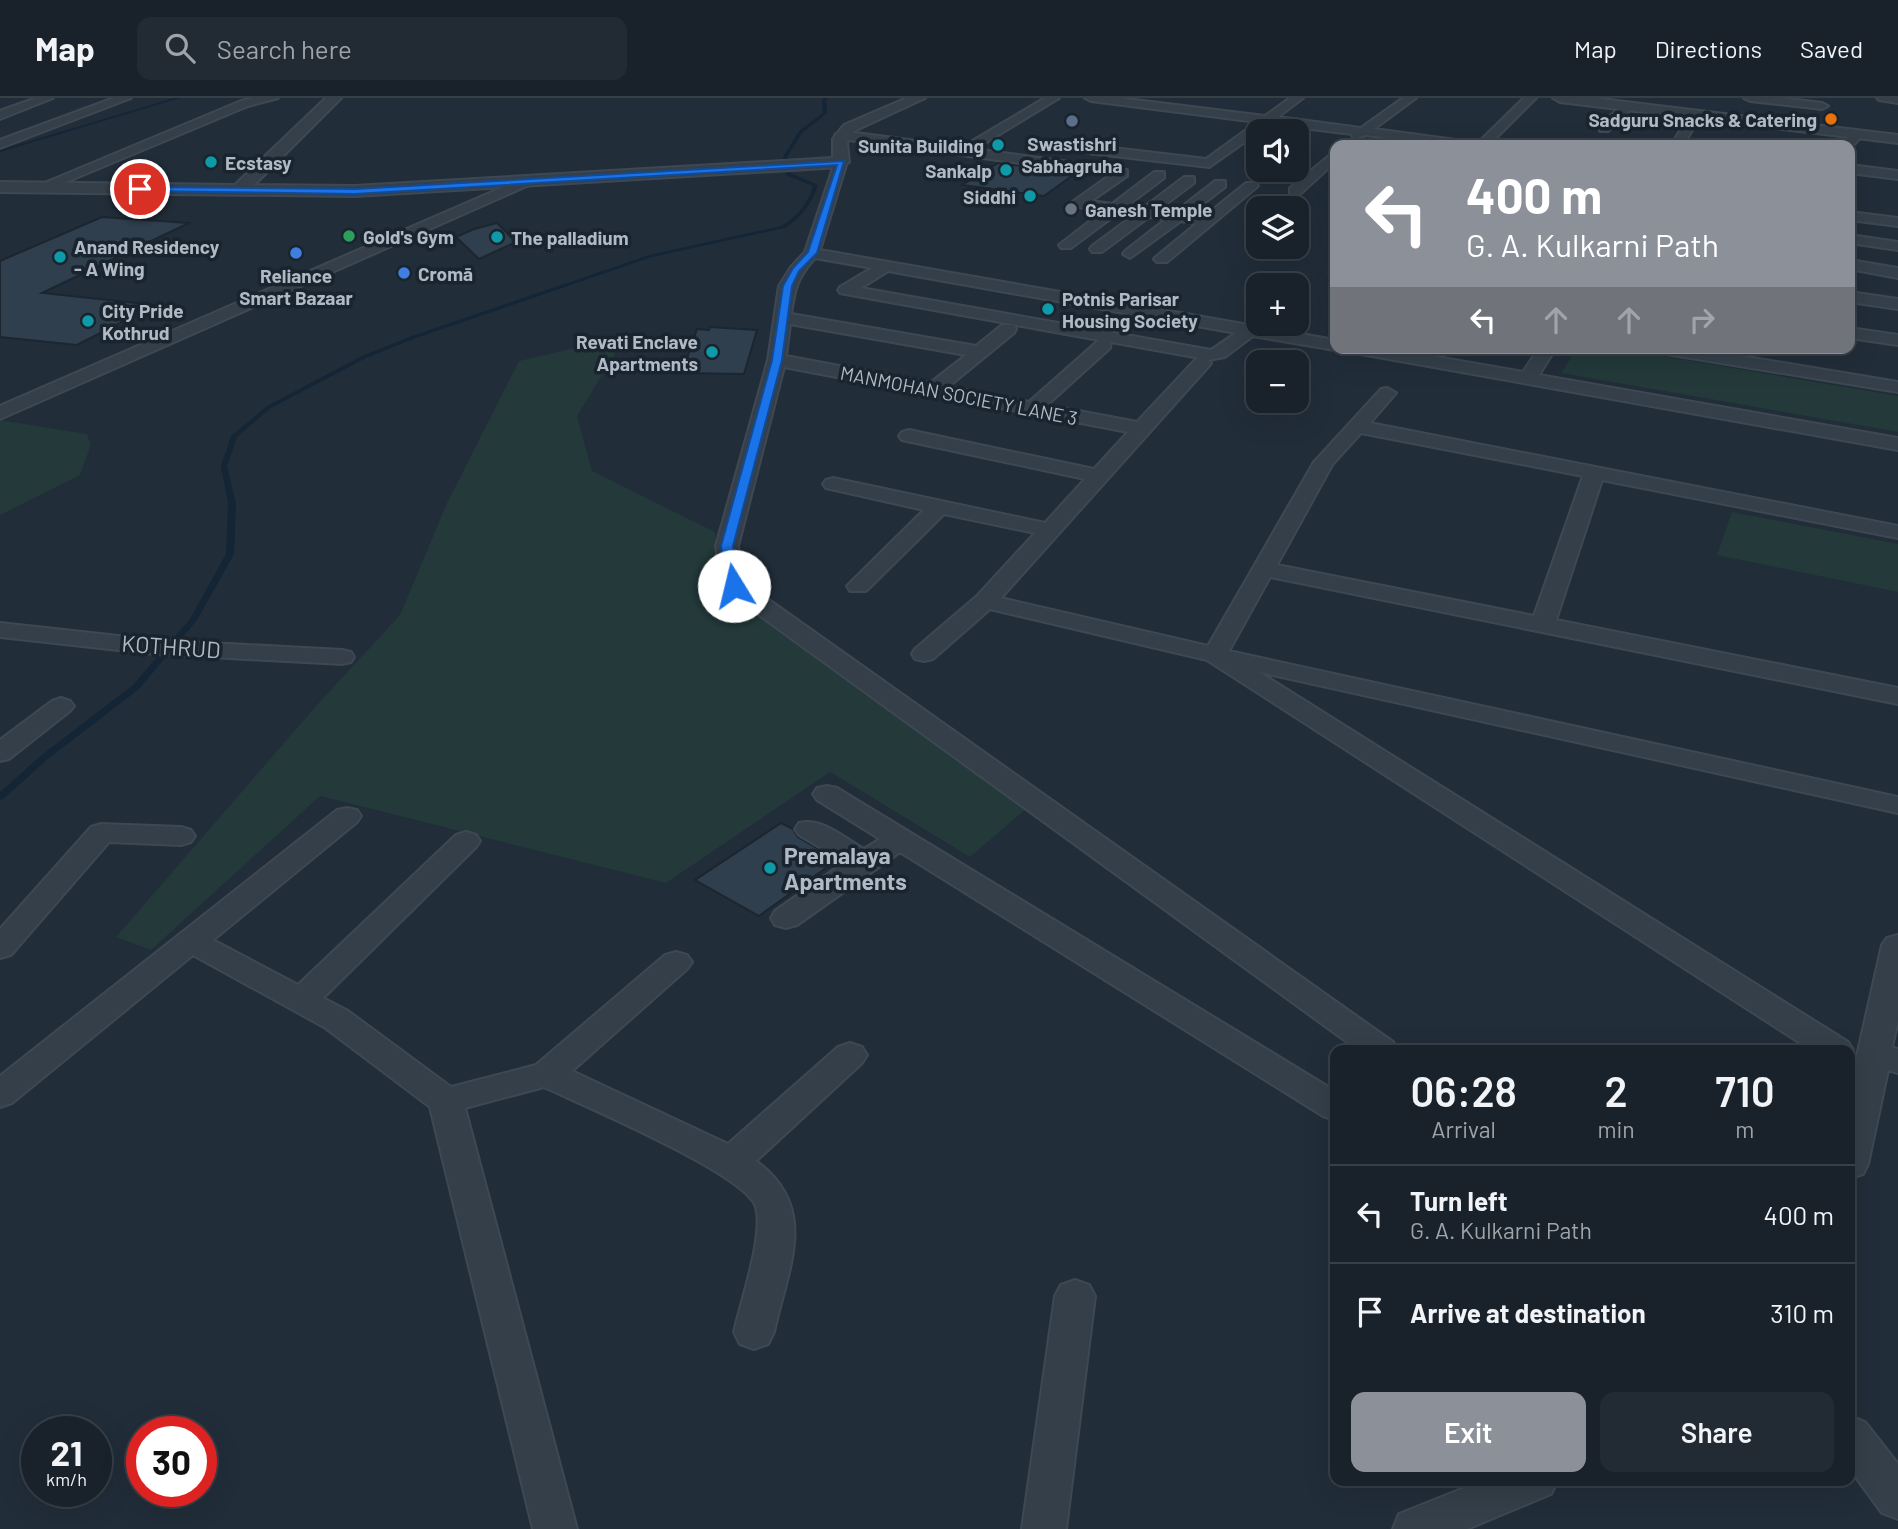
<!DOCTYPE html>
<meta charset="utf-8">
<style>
body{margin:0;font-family:Barlow,sans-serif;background:#222a33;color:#f1f3f6;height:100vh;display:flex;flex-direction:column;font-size:26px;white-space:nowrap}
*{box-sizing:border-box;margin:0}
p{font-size:23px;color:#9fa4a9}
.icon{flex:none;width:38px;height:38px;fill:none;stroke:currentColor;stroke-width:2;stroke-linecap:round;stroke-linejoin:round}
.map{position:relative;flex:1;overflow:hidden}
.panel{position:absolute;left:1330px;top:947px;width:525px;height:441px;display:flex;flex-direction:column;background:#19222b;border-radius:14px;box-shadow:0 7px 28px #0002,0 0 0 2px #373f47}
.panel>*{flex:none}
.banner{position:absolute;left:1330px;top:42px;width:525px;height:214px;border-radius:14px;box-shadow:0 7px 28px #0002,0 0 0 2px #373f47;background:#8c9099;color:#fff;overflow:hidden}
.controls{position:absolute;left:1246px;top:21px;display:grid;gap:14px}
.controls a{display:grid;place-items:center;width:63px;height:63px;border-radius:14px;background:#19222b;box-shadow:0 7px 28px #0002,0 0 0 2px #373f47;font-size:35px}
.speed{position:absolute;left:21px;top:1318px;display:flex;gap:14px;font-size:35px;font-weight:700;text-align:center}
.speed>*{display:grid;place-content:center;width:91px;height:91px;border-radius:50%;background:#19222b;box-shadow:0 7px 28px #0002,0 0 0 2px #373f47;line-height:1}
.speed small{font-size:18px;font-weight:400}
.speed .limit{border:10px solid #d22;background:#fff;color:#111}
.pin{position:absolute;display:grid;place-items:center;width:60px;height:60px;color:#fff;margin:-30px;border:4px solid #fff;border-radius:50%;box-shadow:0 2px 7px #0007}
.me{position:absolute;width:77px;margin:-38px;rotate:351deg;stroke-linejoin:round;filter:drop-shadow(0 0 5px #0008)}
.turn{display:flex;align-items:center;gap:24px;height:147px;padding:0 21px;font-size:32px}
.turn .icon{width:91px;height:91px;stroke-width:2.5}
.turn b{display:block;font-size:49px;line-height:60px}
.lanes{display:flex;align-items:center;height:66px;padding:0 21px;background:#0003;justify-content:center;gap:35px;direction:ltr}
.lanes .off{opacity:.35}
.eta{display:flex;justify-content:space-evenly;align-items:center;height:119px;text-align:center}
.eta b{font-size:42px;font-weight:600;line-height:49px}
.button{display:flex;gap:14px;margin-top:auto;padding:14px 21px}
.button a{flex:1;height:80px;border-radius:14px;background:#8c9099;color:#fff;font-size:28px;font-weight:600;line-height:80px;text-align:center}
.button a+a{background:#222a33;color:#f1f3f6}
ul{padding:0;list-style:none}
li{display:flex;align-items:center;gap:21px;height:98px;padding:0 21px;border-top:2px solid #373f47}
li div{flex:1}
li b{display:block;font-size:26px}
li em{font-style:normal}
header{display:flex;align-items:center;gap:42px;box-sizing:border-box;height:98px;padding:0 35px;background:#19222b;border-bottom:2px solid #373f47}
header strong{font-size:33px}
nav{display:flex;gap:38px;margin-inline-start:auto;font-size:24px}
.search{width:490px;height:63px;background:#222a33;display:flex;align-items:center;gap:18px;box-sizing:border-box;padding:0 24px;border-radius:14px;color:#9fa4a9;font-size:26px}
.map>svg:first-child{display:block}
.green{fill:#23393a}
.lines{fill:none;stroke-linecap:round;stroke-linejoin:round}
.stream{fill:#142536;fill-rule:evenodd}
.building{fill:#2f3f4d;stroke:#1c2630;stroke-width:2}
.minor-casing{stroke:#3e4853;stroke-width:4}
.tertiary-casing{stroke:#3e4853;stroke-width:4}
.minor{fill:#343f49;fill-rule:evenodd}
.tertiary{fill:#343f49;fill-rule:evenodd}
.route{fill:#1a73e8;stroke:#114b97;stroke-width:2}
.food-dot{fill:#e8710a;stroke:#1a242e;stroke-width:2.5}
.service-dot{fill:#5c6f8a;stroke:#1a242e;stroke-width:2.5}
.culture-dot{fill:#0f9aa8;stroke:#1a242e;stroke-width:2.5}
.worship-dot{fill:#6b7280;stroke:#1a242e;stroke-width:2.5}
.leisure-dot{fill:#2e9e5b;stroke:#1a242e;stroke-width:2.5}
.shop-dot{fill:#3f7fe0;stroke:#1a242e;stroke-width:2.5}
.labels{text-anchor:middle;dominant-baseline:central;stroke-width:7;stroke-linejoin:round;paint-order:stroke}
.far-poi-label{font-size:19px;font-weight:bold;fill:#afbac6;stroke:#1a242e;text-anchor:start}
.far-street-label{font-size:19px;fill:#afbac6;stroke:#1a242e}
.street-label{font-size:23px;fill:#afbac6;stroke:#1a242e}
.poi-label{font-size:23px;font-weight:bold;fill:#afbac6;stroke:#1a242e;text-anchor:start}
</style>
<header>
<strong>Map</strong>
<div class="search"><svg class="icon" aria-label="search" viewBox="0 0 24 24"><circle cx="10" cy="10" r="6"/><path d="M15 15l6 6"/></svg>Search here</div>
<nav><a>Map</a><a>Directions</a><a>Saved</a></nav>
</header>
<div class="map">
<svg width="1898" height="1431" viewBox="0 0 1898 1431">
<rect width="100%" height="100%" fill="#212d39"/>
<!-- green -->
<path class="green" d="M626 238 577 318 592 373 715 434 722 492 1027 710 970 759 830 674 666 785 320 698 151 852 116 839 316 608 400 517 447 405 519 263Z
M1577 250H1615L1898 298V334L1561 275Z
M0 322 87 336 91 347 80 377 0 417Z
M1732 414 1898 446V494L1717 457Z"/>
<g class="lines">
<!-- stream -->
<path class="stream" d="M174 0H180L0 54V52Z
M824 0H828L826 3 827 15 802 35 787 59 790 75 818 87C812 106 802 119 785 130L652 159 416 240 366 260 271 310 237 339 227 368 236 406 234 456 197 522 139 591 49 660 3 701 0 702V694L43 656 133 587 190 521 226 456 228 406 221 368 231 338 267 308 362 258 412 238 649 157 781 128C798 118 807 106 813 88L786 77 783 59 799 33 823 15 822 3Z"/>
</g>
<!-- building -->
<path class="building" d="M998 65 1076 75 1044 98 962 87Z
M102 119 189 125 42 195 155 207 77 247 0 239V163Z
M497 125 516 144 479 161 456 139 474 131Z
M710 229 757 232 744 276 682 275 697 231 709 232Z
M781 725 793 731 798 739 837 762 759 818 695 782Z"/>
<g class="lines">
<defs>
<path id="minor" d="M36 0H53L0 21V13Z
M114 0H131L0 50V42Z
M254 0H278L248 8 47 92H37L35 89 241 3Z
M1045 0H1059L975 51 1127 72V78L1091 103 1112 106 1154 74H1164V80L1127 108 1143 110 1184 79H1194V85L1158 112 1175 114 1215 83H1225V89L1190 116 1205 118 1246 85H1256L1258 88 1167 164H1157L1154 161 1157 158 1196 126 1181 123 1130 160 1123 156 1125 153 1166 121 1149 119 1102 154H1092L1090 151 1092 148 1134 117 1118 115 1071 150H1061L1059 147 1103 113 1078 109 1071 105 1110 77 841 41 835 37 841 33 969 50V45Z
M1085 0H1119L1265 18 1290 0H1303L1278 19 1361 30 1403 0H1416L1374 31 1478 45 1524 0H1536L1489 47H1445L1366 37 1353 41 1352 36 1270 26 1209 69 1088 55 1082 51 1088 47 1206 61 1257 24 1091 3Z
M1744 0H1781L1822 5 1828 8 1822 11 1750 3Z
M1877 0H1898V5L1879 2Z
M1624 6 1634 8 1608 33H1600V27Z
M1692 14 1702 16 1683 47H1671Z
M1857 32 1863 36 1851 50 1841 47 1853 33Z
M1335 53V64L1300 96H1290V90Z
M841 60 847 64 820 152 1335 242V250H1341L1335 252 1253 238 1225 259 1208 262 1211 265 1208 269 1001 500 1208 548 1314 364 1381 291 1387 290 1396 295 1370 325 1898 428V440L1602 382 1556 522 1898 590V606L1270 479 1229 553 1898 699V715L1259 574 1848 944 1853 952 1850 957V952H1811L1207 562 990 511 933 561 924 563 915 561 912 556 915 551 977 498 1035 435 944 416 866 493H850L847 488 924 412 826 390 823 386 826 382 833 380 1045 425 1085 381 902 342 899 338 902 334 909 332 1094 371 1128 334 784 269 738 448 745 485 1393 944 1398 952H1358L726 493 723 488 716 448 768 262 779 188 791 169 805 154 835 64ZM815 160 872 170 840 189 838 192 840 195 1099 242 1029 304 948 289 1014 235 1016 231 1014 227H1002L976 248 791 216C795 190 797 180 815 160ZM888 173 1236 235 1211 252 861 190ZM790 226 966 257 930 285 786 258ZM1111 244 1200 260 1196 261 1137 324 1047 307 1110 250ZM1361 335 1583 378 1534 518 1277 467 1332 367Z
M1850 67 1898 73V81L1850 75Z
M524 80 531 84 529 87 0 321V308Z
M1850 114 1898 120V128L1850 122Z
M1850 137 1898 144V152L1850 145Z
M1850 162 1898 170V180L1850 171Z
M1850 194 1898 201V211L1850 204Z
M1850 230 1898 237V247L1850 240Z
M1347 250H1386L1523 274 1539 250H1556L1539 277 1898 340V352L1355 255Z
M1652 250H1693L1898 284V294L1660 255Z
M0 525 155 542 342 552 351 554 354 559 351 564 342 566 155 556 0 539Z
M61 600 70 603 74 608 70 613 9 661 0 663V642L52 603Z
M827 688 837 690 1335 993V1022L1323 1018 900 754 797 827 786 830 775 827 771 820 775 813 845 764 799 737 795 731 799 725C822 719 844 740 864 751L880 741 817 702 813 696 817 690Z
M347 710 357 712 361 718 357 724 213 842 298 887 456 737 466 734 476 737 480 743 476 749 323 900 348 913 451 989 536 967 665 857 676 854 687 857 692 864 687 871 572 973 728 1046 838 949 850 945 862 949 867 957 862 965 756 1063C820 1110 788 1169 774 1234L768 1246 754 1251 740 1246 734 1234C741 1203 764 1137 756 1109 746 1076 582 1007 544 989L465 1010 577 1431H533L430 1009 324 929 193 857 12 1005 0 1009V978L337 712Z
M101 726 181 729 191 732 195 738 191 744 181 747 109 744 11 857 0 860V831L91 729Z
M1898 837V922L1892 949 1898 951V975L1888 972 1868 1066 1863 1076 1850 1080V989L1882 847 1887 840Z
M1075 1182 1089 1187 1095 1198 1066 1431H1022L1055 1198 1061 1187Z
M1850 1318 1865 1324 1898 1366V1421L1882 1415 1850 1371Z
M1484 1382H1558L1551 1396 1467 1431H1393L1399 1416Z"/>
<path id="tertiary" d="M326 0H341L254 87 355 88 833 60V41L844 27 907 0H925L854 33 847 45 849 64 841 69 355 98 0 94V84L235 87Z
M1553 0H1593L1898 37V45L1560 4Z"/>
</defs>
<!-- minor casing -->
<use href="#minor" class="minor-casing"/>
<!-- tertiary casing -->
<use href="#tertiary" class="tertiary-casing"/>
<!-- minor -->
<use href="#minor" class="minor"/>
<!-- tertiary -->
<use href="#tertiary" class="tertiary"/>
</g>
<!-- route -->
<path class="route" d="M844 63 817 155 799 173 792 188 782 262 733 448 740 488 734 492 727 488 721 448 772 262 783 188 793 170 808 154 837 67 355 96 140 93 136 91 140 89 355 91Z"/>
<!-- markers -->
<circle class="food-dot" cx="1831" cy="21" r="7"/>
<circle class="service-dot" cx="1072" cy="23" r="7"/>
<g class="culture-dot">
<circle cx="998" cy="47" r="7"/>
<circle cx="211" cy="64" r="7"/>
<circle cx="1006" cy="72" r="7"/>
<circle cx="1030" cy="98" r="7"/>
<circle cx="497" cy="139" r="7"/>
<circle cx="60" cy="159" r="7"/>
<circle cx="1048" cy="211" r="7"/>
<circle cx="88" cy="223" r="7"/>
<circle cx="712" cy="254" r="7"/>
<circle cx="770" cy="770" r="7"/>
</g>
<circle class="worship-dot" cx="1071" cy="111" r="7"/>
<circle class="leisure-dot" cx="349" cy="138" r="7"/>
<g class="shop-dot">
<circle cx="296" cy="155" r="7"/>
<circle cx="404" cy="175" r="7"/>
</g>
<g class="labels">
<!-- far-poi labels -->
<g class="far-poi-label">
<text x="1817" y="21" text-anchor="end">Sadguru Snacks &amp; Catering</text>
<text x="1072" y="45" text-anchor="middle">Swastishri<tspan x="1072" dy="22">Sabhagruha</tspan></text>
<text x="984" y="47" text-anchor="end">Sunita Building</text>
<text x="225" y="64">Ecstasy</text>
<text x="992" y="72" text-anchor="end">Sankalp</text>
<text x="1016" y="98" text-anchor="end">Siddhi</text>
<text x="1085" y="111">Ganesh Temple</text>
<text x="363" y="138">Gold's Gym</text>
<text x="511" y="139">The palladium</text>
<text x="74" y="148">Anand Residency<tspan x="74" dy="22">- A Wing</tspan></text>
<text x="418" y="175">Cromā</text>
<text x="296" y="177" text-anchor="middle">Reliance<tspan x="296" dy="22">Smart Bazaar</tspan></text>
<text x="1062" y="200">Potnis Parisar<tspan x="1062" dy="22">Housing Society</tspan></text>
<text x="102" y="212">City Pride<tspan x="102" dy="22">Kothrud</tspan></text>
<text x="698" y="243" text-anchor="end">Revati Enclave<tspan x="698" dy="22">Apartments</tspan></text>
</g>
<!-- far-street labels -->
<g class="far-street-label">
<text transform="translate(959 297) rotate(11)">MANMOHAN SOCIETY LANE 3</text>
</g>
<!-- street labels -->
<g class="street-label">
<text transform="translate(171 548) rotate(4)">KOTHRUD</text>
</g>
<!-- poi labels -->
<g class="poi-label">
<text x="784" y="757">Premalaya<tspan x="784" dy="26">Apartments</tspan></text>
</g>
</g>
</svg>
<div class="controls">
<a><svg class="icon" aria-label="sound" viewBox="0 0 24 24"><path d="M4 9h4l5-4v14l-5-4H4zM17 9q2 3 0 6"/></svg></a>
<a><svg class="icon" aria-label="layers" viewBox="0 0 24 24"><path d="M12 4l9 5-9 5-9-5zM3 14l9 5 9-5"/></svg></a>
<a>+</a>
<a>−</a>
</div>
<div class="speed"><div>21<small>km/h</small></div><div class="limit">30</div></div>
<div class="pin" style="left:140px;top:91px;background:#d93025"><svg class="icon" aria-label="arrive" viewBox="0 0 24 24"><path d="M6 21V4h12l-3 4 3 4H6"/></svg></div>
<svg class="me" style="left:734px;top:488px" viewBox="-20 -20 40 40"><circle r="19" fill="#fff"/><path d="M0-13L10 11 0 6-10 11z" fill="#1a73e8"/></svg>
<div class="banner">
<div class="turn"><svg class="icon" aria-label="left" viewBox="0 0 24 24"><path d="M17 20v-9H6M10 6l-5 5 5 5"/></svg><div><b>400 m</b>G. A. Kulkarni Path</div></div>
<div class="lanes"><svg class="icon" aria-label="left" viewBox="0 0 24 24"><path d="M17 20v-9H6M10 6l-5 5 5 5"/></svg><svg class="icon off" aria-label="ahead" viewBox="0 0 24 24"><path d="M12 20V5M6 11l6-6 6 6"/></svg><svg class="icon off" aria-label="ahead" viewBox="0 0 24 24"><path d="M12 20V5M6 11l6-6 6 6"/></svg><svg class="icon off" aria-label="right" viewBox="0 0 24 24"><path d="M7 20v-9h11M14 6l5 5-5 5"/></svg></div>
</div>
<section class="panel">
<div class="eta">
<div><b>06:28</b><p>Arrival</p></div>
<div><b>2</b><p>min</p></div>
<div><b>710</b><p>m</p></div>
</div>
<ul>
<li><svg class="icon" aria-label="left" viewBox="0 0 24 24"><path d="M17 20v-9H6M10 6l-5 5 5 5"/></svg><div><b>Turn left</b><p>G. A. Kulkarni Path</p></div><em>400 m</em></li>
<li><svg class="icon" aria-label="arrive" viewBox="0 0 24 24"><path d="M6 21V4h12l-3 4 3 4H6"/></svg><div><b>Arrive at destination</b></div><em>310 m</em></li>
</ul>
<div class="button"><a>Exit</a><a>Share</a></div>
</section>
</div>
